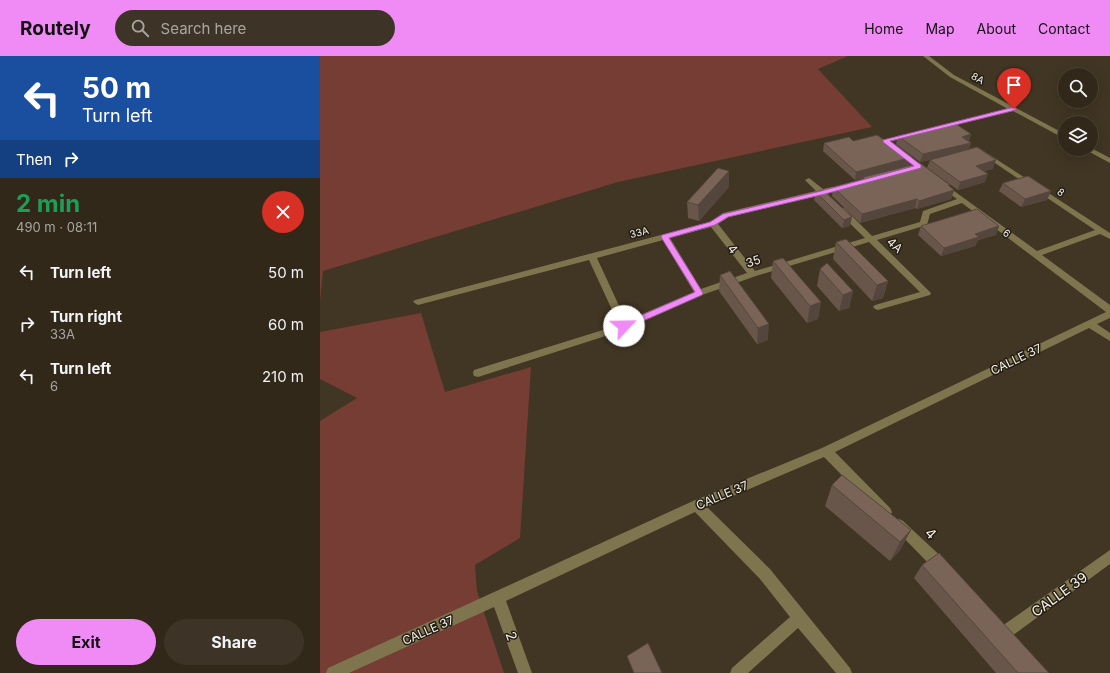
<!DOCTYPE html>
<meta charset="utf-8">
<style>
body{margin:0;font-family:Inter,sans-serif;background:#3d3427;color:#f1f3f6;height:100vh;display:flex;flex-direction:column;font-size:15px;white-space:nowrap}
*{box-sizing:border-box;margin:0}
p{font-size:13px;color:#a8a6a2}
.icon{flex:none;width:22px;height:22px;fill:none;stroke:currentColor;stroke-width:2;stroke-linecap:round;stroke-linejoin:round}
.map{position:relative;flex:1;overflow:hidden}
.details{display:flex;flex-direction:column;background:#31281a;width:320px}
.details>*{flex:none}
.guide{background:#1a4fa0;color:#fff;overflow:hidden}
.tools{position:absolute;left:738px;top:12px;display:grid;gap:8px}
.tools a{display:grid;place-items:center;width:40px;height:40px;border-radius:50%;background:#31281a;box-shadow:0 4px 16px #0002,0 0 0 1px #4c4439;font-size:20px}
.pin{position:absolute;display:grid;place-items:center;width:34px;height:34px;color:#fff;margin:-41px -17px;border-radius:50% 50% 50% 0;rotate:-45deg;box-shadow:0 0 4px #0007}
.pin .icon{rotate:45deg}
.me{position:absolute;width:44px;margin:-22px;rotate:66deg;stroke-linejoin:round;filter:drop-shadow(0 0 3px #0008)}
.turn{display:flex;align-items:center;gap:14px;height:84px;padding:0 16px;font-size:18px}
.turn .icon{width:52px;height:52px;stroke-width:2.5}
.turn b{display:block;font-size:28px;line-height:34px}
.then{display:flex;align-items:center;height:38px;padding:0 16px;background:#0003;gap:8px;font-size:15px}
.round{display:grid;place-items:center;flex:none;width:42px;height:42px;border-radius:21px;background:#3d3427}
.summary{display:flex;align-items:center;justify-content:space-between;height:68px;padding:0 16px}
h1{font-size:24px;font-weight:700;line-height:30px;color:#1e9e55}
.action{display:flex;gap:8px;margin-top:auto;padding:8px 16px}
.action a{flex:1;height:46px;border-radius:24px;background:#f08bf5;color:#111;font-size:16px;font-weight:700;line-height:46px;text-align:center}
.action a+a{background:#3d3427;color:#f1f3f6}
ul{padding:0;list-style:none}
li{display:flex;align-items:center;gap:12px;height:52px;padding:0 16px}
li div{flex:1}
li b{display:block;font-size:15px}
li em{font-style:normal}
header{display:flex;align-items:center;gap:24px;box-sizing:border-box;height:56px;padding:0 20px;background:#f08bf5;color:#111}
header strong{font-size:19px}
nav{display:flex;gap:22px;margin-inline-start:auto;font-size:14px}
.search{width:280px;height:36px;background:#3d3427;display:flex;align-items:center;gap:10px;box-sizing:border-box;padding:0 14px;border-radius:22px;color:#a8a6a2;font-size:15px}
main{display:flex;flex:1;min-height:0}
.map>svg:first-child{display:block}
.green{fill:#753d33}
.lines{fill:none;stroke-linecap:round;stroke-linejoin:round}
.minor{fill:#7e754f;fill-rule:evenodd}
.wall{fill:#69564b}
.shaded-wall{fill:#55463d}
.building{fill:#7a6457;stroke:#55463d}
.route{fill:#f08bf5;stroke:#9c5a9f}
.labels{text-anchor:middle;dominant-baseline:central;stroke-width:3;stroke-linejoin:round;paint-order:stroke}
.far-street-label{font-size:10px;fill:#f8f0e5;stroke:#231d15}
.street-label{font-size:12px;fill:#f8f0e5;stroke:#231d15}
.near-street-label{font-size:14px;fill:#f8f0e5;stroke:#231d15}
</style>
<header>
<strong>Routely</strong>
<div class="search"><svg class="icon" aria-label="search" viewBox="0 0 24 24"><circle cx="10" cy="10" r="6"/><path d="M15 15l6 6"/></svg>Search here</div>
<nav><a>Home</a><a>Map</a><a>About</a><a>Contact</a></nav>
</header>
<main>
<section class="details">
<div class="guide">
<div class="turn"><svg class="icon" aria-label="left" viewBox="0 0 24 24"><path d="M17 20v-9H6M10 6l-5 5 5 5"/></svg><div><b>50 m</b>Turn left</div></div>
<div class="then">Then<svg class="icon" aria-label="right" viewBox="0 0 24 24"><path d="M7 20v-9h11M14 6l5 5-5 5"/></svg></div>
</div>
<div class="summary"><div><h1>2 min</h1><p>490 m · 08:11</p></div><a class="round" style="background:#d93025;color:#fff"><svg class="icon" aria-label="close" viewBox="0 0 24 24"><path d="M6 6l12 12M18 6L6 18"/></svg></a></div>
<ul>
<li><svg class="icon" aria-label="left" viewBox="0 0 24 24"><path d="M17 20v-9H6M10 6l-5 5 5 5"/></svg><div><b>Turn left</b></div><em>50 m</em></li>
<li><svg class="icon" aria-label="right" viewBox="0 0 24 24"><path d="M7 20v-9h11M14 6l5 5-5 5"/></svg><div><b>Turn right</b><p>33A</p></div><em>60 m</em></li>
<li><svg class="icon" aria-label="left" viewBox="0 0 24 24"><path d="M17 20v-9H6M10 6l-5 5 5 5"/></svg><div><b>Turn left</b><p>6</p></div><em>210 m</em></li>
</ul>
<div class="action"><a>Exit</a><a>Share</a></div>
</section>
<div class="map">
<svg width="790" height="617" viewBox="0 0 790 617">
<rect width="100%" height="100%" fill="#413523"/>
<!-- green -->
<path class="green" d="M0 0H528L498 13 552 71 298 126 3 215 0 246Z
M101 257 125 336 211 311 200 482 155 509 157 535 184 617H0V365L37 342 0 323V276Z"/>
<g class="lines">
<!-- minor -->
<path class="minor" d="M603 0H609L634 19 745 78V83L693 55 614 73V71L688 53 630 21Z
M591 77 593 78V80L565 87 562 85Z
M659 92 790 177V183L780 178 722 199 790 249V262L777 268 790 277V285L769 272 515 396 570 452 572 456 570 460 566 462 562 460 504 401 387 451 450 513 530 612 532 617H516L478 572 428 617H410L412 612 470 561 440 523 375 456 186 545 212 617H198L174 551 29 617H6L8 612 373 445 502 392 786 256 642 147 610 158 607 169 557 184 611 237 610 239 558 254 555 253 553 251 555 249 600 236 549 186 436 220 382 239 298 276 158 321 154 320 153 317 154 314 299 269 269 204 98 249 93 246 95 244 390 166 403 157 496 135 485 124 489 122 503 133 526 128 530 130 507 137 509 139 508 141H502L500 138 409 161 398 168 435 215 545 182 518 156V152H524L552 180 600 166 603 155 637 143 620 131 619 129 623 127 717 195 775 174 657 95 656 94ZM391 171 427 217 381 233 350 182ZM343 184 374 236 306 265 277 202Z
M771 92 790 102V107L764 93Z
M579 463 583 465 627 506 628 511 627 516 622 517 617 516 575 473 573 469 575 465Z
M790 494V508L692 580 687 582 682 580 680 575 682 570Z"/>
</g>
<!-- wall -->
<path class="wall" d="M651 78 649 85 651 87 649 93 673 113 664 115 665 126 638 134 607 112 610 104 600 106 576 88 578 80Z
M564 84 592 101 590 109 630 129 629 130 634 134 631 143 597 153 595 152 540 167 512 140 513 131 542 123 543 122 535 124 503 95 504 87 533 85Z
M409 115V131L379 165 368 162 367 146Z
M683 127 731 135 727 144 701 151 679 135Z
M496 136 530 170 522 172 494 144Z
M601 170H679L676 179 658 184 655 190 621 200 598 179Z
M516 186 568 225 563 242 552 245 513 203Z
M453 205 501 246 498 263 487 267 451 222Z
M500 213 533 235 529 252 519 255 497 230Z
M400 219 448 284 437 288 399 235Z
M512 429 591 474 580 494 570 505 505 450Z
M602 509 729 617H676L594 522Z"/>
<!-- shaded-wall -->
<path class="shaded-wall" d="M651 78 648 86 642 81Z
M651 87 648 95 600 106 603 98Z
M592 101 590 109 535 124 536 116Z
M676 104 673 113 653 118 656 110Z
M409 115V131L379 165 378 149Z
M668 118 665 126 638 134 640 126Z
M628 129H630L627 136 634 134 631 143 597 153 599 145Z
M731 135 727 144 701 151 705 143Z
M597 143 595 152 540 167 542 158Z
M532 161 530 170 522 172 524 164Z
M679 170 676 179 658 184 655 190 621 200 624 192 655 178Z
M568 225 563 242 552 245 557 229Z
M533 235 529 252 519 255 523 239Z
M501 246 498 263 487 267 490 250Z
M449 268 448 284 437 288 438 272Z
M591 474 580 494 570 505 580 486Z"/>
<!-- building -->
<path class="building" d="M636 68 651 78 642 81 651 87 603 98 578 80Z
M557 79 564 84 568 83 592 101 536 116 504 87 529 81 533 85Z
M657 91 676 104 656 110 668 118 640 126 610 104Z
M600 107 630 129H628L634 134 599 145 597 143 542 158 513 131 544 123 543 121Z
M398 112 409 115 378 149 367 146Z
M708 120 731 135 705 143 683 127Z
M503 134 532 161 524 164 496 136Z
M657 153 679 170 655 178 659 181 624 192 601 170Z
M526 183 568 225 557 229 516 186Z
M463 202 501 246 490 250 453 205Z
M507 207 533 235 523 239 500 213Z
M410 215 449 268 438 272 400 219Z
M522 419 591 474 580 486 512 429Z
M619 497 729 617H698L602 509Z
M328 587 342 617H314L307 600Z"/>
<!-- route -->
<path class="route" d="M694 51 696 52V54L570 85 601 109V112L505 138 408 161 395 169 349 182 383 237 382 239 307 272H301L300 270 301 268 375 236 341 181 342 179 390 166 403 158 501 135 594 110 563 86V84Z"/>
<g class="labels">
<!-- far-street labels -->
<g class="far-street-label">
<text transform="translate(658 22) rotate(29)">8A</text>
<text transform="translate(741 136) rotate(34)">8</text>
<text transform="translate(319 176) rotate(-15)">33A</text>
<text transform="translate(687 177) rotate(37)">6</text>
</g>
<!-- street labels -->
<g class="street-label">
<text transform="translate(575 189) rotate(43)">4A</text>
<text transform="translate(413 193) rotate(51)">4</text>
<text transform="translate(433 205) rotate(-18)">35</text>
<text transform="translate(696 303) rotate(-26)">CALLE 37</text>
<text transform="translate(402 439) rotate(-23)">CALLE 37</text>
<text transform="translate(108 574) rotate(-24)">CALLE 37</text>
</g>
<!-- near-street labels -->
<g class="near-street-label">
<text transform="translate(611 477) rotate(45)">4</text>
<text transform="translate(739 538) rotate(-36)">CALLE 39</text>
<text transform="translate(192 580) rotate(70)">2</text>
</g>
</g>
</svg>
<div class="tools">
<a><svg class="icon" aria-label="search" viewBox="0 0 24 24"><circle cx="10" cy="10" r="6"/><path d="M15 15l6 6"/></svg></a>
<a><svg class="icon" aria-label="layers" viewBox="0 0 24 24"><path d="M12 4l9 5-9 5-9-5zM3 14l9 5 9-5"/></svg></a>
</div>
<div class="pin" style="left:694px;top:53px;background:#d93025"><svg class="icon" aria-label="arrive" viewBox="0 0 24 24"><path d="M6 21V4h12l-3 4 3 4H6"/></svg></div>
<svg class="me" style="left:304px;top:270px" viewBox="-20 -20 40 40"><circle r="19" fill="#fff"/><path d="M0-13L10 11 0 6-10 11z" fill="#f08bf5"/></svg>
</div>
</main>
